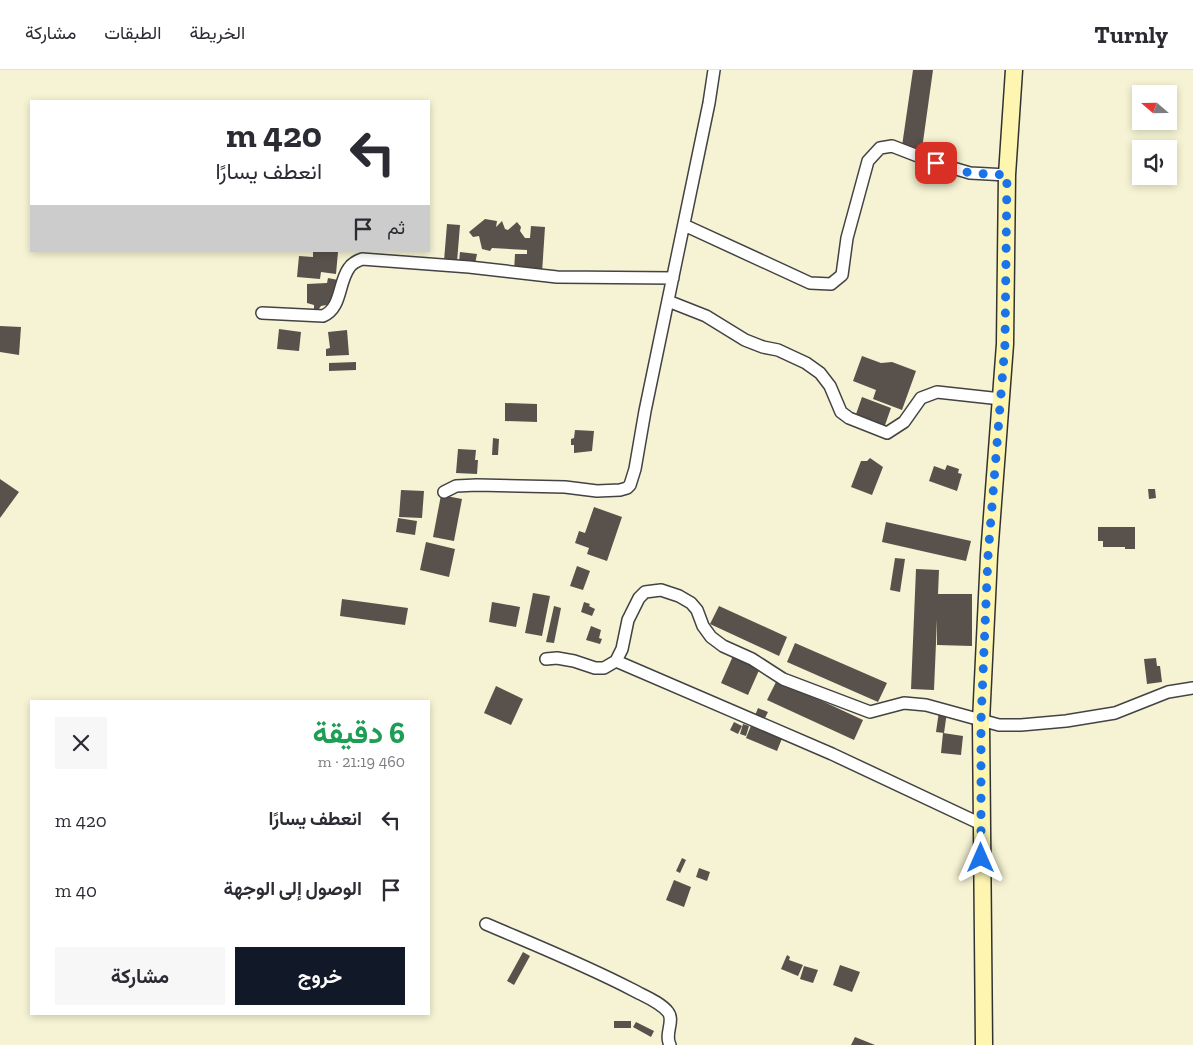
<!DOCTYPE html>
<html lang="ar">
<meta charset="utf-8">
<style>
body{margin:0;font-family:"Zilla Slab",Vazirmatn,serif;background:#f7f7f7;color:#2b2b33;direction:rtl;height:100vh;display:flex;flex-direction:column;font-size:19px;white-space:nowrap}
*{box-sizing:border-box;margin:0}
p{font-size:16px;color:#7c7c81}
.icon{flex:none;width:28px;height:28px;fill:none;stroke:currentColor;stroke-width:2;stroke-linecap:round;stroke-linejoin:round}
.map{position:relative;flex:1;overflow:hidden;direction:ltr}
.panel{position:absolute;left:30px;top:630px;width:400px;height:315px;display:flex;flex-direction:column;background:#fff;border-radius:0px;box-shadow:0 2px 8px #0003;direction:rtl}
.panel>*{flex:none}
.banner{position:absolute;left:30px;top:30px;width:400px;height:152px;border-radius:0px;box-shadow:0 2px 8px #0003;direction:rtl;background:#fff;color:#2b2b33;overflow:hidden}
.needle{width:32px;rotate:290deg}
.controls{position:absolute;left:1132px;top:15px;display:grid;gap:10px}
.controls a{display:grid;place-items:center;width:45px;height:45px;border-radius:0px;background:#fff;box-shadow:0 2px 8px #0003;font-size:25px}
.pin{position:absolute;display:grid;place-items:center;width:42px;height:42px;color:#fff;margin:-21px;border-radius:10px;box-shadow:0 2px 8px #0006}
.me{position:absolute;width:55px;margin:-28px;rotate:0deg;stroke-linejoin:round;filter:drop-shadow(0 0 4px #0008)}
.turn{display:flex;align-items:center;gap:18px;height:105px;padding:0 25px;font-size:22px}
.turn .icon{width:65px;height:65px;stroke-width:2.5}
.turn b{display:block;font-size:35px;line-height:42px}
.then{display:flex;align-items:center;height:48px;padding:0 25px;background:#0003;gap:10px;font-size:19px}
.round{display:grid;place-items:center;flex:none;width:52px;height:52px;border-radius:0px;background:#f7f7f7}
.summary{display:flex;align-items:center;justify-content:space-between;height:85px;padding:0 25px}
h1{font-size:30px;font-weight:700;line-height:38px;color:#1e9e55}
.primary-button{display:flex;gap:10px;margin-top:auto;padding:10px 25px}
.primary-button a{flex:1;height:58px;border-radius:0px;background:#111827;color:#fff;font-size:20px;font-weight:700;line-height:58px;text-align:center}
.primary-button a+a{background:#f7f7f7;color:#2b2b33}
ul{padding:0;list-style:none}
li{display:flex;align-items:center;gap:15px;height:70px;padding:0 25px}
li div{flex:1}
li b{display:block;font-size:19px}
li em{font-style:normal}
header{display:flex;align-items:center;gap:30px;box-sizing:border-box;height:70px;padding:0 25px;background:#fff;border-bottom:1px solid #e1e1e2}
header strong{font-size:24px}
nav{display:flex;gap:28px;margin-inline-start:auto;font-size:18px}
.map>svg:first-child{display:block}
.farmland{fill:#f5f3d3;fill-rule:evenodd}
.building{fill:#59514c}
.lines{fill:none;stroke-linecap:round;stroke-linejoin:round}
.street-casing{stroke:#434343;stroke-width:14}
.secondary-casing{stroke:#323232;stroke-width:19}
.street{stroke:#fff;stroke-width:11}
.secondary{stroke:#fef6b0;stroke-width:16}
.route{stroke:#1a73e8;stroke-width:9;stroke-dasharray:0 16.2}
</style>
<header>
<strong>Turnly</strong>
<nav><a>الخريطة</a><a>الطبقات</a><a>مشاركة</a></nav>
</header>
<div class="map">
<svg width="1193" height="975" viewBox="0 0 1193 975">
<rect width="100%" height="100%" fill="#fffdf4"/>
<!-- farmland -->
<path class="farmland" d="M0 0H1193V975H0ZM1141 24H1169V51H1141ZM31 31H429V181H31ZM1141 79H1169V106H1141ZM31 631H429V944H31Z"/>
<!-- building -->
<path class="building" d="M913 0H933L922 79 902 76Z
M485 149 497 151 496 157 502 151 505 159 508 160 517 152 521 157 520 161 525 168H530L531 156 545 157 542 203 514 201 515 184H527V180L492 178 490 181 482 179 479 166 473 167 469 162Z
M447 154 460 155 457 192 444 191Z
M313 181 338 182 336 204 321 202 320 209 297 207 299 186 313 187Z
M460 182 477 184 475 194 459 192Z
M328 208 338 210 332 234 321 236 319 239H314V235L307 233V214L327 213Z
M0 256 21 257 19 285 0 282Z
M279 259 301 262 299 281 277 279Z
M347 260 349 285 326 286V279L330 278 328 262Z
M862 286 881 293 892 292 916 301 902 340 873 329 876 320 853 311Z
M356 292V300L329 301V293Z
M862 327 891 338 884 358 855 347Z
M505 333 537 334V352L505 351Z
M575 360 594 361 592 381 574 383V375H571V369L574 368Z
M493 368 499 369 498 385H492Z
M458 379 476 380 475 390H478L477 404 456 403Z
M870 388 883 397 872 425 851 417 861 391H867Z
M947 395 959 399 958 403 962 404 957 421 929 411 934 396 945 400Z
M0 409 19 422 0 448Z
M1148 419H1155L1156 428 1149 429Z
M401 420 424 421 422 448 399 447Z
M441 425 462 429 454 471 433 467Z
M594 437 622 447 607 491 587 484 589 478 575 473 579 461 585 463Z
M398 448 417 451 415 465 396 462Z
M886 452 971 471 966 491 882 472Z
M1098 457H1135V479H1125V477H1103V471H1098Z
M426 472 455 479 449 507 420 500Z
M895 488 905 489 900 522 890 520Z
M577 496 590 501 583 520 570 516Z
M916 499 939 500 938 524H972V576L937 575V549L934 620 911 619Z
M533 523 550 526 542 566 525 563Z
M342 529 408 538 405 555 340 546Z
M492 532 520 537 516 557 489 552Z
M584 532 590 534 589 536 595 539 592 546 581 542Z
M554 536 561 538 554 573 546 572Z
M719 536 787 567 779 586 710 554Z
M591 556 601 560 599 568 602 569 600 574 586 570Z
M795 573 887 613 878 632 787 592Z
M733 586 760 598 748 625 721 613Z
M1156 588 1157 596H1160L1162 612 1147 614 1144 589Z
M777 610 863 650 854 670 767 630Z
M496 616 523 629 511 655 484 643Z
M758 638 768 642 763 652 785 661 777 681 746 668Z
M939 641 947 642 944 663 936 662Z
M734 652 742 656 738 664 730 660Z
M743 654 749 656 746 666 740 664Z
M943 663 963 666 961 685 941 683Z
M682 788 686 790 680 803 676 801Z
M699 798 710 802 707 811 696 807Z
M674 810 691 817 684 837 666 830Z
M523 882 530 886 514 915 507 911Z
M787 885 790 887 789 890 803 895 798 906 781 899Z
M840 895 860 902 852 922 833 915Z
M804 896 818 900 813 913 800 909Z
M614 951H631V958H614Z
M636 952 654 961 651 967 633 957Z
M855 967 875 975H851Z"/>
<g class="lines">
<defs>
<path id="street" d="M684 155 810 213 831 214 842 205 847 168 868 91 880 78 892 76 936 93 970 103 1007 105
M668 231 706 246 745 270 763 277 778 280 806 293 820 303 830 316 841 342 849 348 887 363 904 352 921 328 937 322 1001 329
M262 243 323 246C342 238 338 213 349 198 352 193 357 191 362 189L469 197 557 207 673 208
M444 422 456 416 477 415 565 417 597 421 620 420 627 418 630 415 635 399 645 341 709 33 714 0
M546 589 557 588 574 591 595 598H604L616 591 622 579 628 550 639 528 645 522 661 520 679 526 691 533 697 540 703 556 711 567 723 576 752 589 783 609 870 642 904 633 926 635 999 655H1021L1066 651 1115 643 1168 622 1193 618
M616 591 832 684 981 754
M486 854C535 875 585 895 633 920 644 926 660 932 668 942 675 951 664 964 670 975"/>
<path id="secondary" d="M984 975 981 651 989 486 1005 274 1007 105 1014 0"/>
</defs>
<!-- street casing -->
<use href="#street" class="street-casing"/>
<!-- secondary casing -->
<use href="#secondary" class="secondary-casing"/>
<!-- street -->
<use href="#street" class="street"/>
<!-- secondary -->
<use href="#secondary" class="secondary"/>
</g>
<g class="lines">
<!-- route -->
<path class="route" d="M936 93 970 103 1007 105 1005 274 988 486 981 651V788"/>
</g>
</svg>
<div class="controls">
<a><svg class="needle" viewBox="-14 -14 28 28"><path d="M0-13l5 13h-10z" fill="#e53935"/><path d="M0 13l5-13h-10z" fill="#7c7c81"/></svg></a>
<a><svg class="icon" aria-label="sound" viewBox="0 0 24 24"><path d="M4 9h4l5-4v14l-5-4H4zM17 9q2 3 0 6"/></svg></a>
</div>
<div class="pin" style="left:936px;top:93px;background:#d93025"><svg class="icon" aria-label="arrive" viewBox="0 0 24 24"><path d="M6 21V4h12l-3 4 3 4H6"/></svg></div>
<svg class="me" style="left:981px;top:788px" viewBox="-20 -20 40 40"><path d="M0-17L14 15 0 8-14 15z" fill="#1a73e8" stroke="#fff" stroke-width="4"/></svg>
<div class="banner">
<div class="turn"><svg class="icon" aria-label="left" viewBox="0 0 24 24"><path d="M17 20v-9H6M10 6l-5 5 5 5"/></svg><div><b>420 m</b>انعطف يسارًا</div></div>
<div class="then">ثم<svg class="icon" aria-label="arrive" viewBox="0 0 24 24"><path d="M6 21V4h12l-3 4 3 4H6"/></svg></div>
</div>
<section class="panel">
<div class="summary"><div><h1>6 دقيقة</h1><p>460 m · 21:19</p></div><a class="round"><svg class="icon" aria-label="close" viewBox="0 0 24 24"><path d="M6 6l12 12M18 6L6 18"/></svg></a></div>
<ul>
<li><svg class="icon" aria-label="left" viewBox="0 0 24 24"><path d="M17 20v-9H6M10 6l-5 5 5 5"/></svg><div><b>انعطف يسارًا</b></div><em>420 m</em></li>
<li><svg class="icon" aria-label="arrive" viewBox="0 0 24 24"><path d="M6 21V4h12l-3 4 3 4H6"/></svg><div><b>الوصول إلى الوجهة</b></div><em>40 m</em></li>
</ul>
<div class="primary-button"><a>خروج</a><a>مشاركة</a></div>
</section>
</div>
